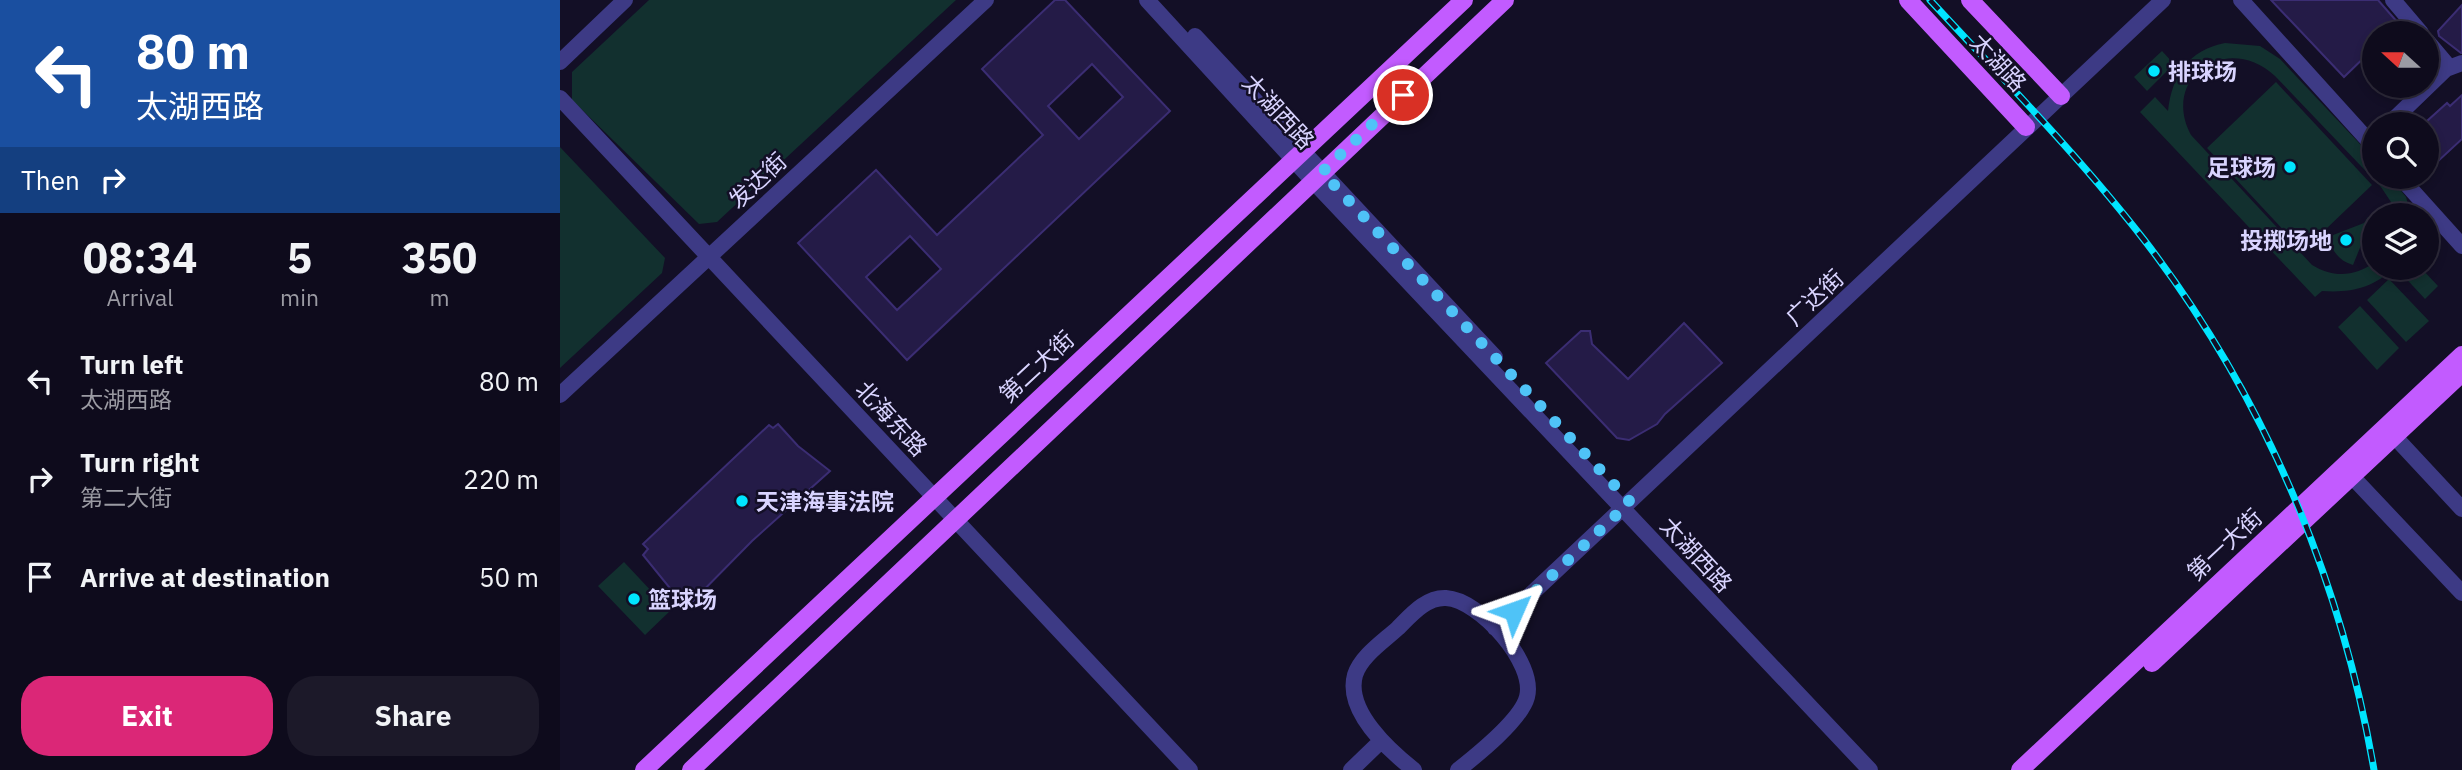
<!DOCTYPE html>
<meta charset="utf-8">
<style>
body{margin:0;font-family:"IBM Plex Sans","Noto Sans SC",sans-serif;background:#1c1929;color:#f1f3f6;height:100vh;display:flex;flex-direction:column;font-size:26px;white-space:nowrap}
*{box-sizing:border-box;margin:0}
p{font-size:23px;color:#9b9ba3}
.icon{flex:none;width:38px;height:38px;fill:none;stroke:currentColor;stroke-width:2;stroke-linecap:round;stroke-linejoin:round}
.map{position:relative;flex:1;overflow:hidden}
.sheet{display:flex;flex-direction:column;background:#0e0b1c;width:560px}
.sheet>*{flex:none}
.top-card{background:#1a4fa0;color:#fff;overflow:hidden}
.needle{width:46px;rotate:291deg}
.tools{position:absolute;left:1802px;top:21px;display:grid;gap:14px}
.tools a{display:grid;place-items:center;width:77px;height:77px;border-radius:50%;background:#0e0b1c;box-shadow:0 4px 10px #0003,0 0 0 2px #2e2b3b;font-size:35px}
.pin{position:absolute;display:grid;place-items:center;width:60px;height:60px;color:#fff;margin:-30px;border:4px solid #fff;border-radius:50%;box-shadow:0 2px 7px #0007}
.me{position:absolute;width:77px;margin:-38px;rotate:47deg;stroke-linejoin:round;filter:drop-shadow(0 0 5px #0008)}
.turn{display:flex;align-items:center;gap:24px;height:147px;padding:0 21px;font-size:32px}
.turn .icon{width:91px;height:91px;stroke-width:2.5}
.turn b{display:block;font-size:49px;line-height:60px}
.then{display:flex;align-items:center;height:66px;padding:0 21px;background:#0003;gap:14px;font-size:26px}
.eta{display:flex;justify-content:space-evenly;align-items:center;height:119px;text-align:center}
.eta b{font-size:42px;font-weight:700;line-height:49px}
.primary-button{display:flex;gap:14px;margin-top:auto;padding:14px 21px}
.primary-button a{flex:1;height:80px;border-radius:28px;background:#db2777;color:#fff;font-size:28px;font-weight:700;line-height:80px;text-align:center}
.primary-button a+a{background:#1c1929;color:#f1f3f6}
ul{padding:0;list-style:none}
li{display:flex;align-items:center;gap:21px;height:98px;padding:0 21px}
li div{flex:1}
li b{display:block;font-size:26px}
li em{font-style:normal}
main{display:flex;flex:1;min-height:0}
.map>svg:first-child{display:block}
.green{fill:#12302f}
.building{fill:#241b47;stroke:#3b2d73;stroke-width:2;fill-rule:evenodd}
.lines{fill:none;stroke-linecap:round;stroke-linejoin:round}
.minor{stroke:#3d3a85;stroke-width:16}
.major{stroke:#c25bff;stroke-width:18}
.rail-casing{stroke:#00e5ff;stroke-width:7}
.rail{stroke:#130f26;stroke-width:4.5;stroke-dasharray:13;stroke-linecap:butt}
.route{stroke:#4fc3f7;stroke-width:12;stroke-dasharray:0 21.6}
.poi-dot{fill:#00e5ff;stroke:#130f26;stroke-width:2.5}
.labels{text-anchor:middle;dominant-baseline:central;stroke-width:5;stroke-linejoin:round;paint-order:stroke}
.street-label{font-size:23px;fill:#d9d4ff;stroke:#130f26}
.poi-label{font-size:23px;font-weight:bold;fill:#d9d4ff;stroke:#130f26;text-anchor:start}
</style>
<main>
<section class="sheet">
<div class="top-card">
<div class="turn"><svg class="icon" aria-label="left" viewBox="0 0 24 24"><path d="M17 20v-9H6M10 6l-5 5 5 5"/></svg><div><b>80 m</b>太湖西路</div></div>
<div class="then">Then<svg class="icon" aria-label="right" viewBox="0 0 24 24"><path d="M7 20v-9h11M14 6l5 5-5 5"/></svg></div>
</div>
<div class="eta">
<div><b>08:34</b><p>Arrival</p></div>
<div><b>5</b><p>min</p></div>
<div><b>350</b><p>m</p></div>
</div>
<ul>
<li><svg class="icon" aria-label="left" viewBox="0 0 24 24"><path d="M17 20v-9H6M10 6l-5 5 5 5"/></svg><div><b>Turn left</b><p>太湖西路</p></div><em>80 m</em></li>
<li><svg class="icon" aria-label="right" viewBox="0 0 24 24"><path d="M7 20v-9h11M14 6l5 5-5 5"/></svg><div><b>Turn right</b><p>第二大街</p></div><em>220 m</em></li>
<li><svg class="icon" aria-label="arrive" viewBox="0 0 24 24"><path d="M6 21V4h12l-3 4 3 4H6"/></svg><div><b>Arrive at destination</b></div><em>50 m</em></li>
</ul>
<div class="primary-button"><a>Exit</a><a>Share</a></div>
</section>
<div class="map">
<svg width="1902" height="770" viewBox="0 0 1902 770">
<rect width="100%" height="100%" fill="#130f26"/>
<!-- green -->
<path class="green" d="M89 0H396L157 222 139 224 12 100V72Z
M1665 43 1700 46 1720 59 1815 160V177H1830L1846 197 1851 215H1834L1831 202 1821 187 1715 76C1668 32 1600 77 1631 135L1752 265C1773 278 1795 277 1815 262V268H1834C1813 288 1791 293 1762 291L1755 297 1580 112 1595 97 1608 111C1612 75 1629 50 1665 43Z
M1602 51 1614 64 1587 91 1574 77Z
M1716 82 1812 185 1743 251 1647 148Z
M0 147 105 258 102 273 0 368Z
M1808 217 1815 218V226L1808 228 1793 265C1779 261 1772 251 1768 237L1804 223Z
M1842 268H1861L1878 286 1865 299 1839 271Z
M1829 279 1869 321 1846 342 1807 300Z
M1800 306 1839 348 1817 370 1778 327Z
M64 562 110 611 85 635 38 586Z"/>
<!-- building -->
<path class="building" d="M495 0H505L610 111 347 360 238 243 316 170 377 235 483 135 422 69ZM532 64 563 97 519 139 488 106ZM350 236 381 269 337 310 306 277Z
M1711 0H1818L1839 24 1829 33H1815V47L1784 77Z
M1902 5V53H1901L1879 36 1878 31Z
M1902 95V139L1876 163 1867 157V121L1887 103 1890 106Z
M1124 323 1162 363 1105 414 1097 424 1069 440 1057 438 986 363 1021 331H1030L1032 344 1068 379Z
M218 424 238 446 270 471 192 541 126 608 83 555 88 549 83 544 209 425 213 428Z"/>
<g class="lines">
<!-- minor -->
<path class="minor" d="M587 0 752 180 1310 770
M1681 0 1815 148
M1833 0 1861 33
M635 36 935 357
M1867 41 1889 67
M0 62 65 0
M0 98 630 770
M1829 124 1886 69 1902 63
M1840 177 1902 246
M0 395 426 0
M1834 436 1902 509
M1784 468 1902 593
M935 628 1603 0
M791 770 821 741
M854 770C830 751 785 711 795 675 801 656 824 641 838 628 851 615 866 597 886 598 920 600 976 663 967 697 961 720 917 755 898 770"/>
<!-- major -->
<path class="major" d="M1348 0 1466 127
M1410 0 1501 96
M1592 663 1902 373
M84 770 904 0
M131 770 945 0
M1460 770 1902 355"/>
<defs>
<path id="rail" d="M1370 0C1443 79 1519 156 1585 241 1704 396 1781 578 1814 770"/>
</defs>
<!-- rail casing -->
<use href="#rail" class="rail-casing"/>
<!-- rail -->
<use href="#rail" class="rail"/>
</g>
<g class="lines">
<!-- route -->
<path class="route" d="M843 95 762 172 1070 502 954 611"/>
</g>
<!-- markers -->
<g class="poi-dot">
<circle cx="1594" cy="71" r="7"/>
<circle cx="1730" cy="167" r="7"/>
<circle cx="1786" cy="240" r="7"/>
<circle cx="182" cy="501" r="7"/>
<circle cx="74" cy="599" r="7"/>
</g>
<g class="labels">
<!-- street labels -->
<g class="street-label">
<text transform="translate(1439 62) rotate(47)">太湖路</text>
<text transform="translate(719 111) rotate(47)">太湖西路</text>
<text transform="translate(197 180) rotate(-43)">发达街</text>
<text transform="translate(1254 297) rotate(-43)">广达街</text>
<text transform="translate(476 366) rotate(-43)">第二大街</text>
<text transform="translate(332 418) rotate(47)">北海东路</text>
<text transform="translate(1664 544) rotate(-43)">第一大街</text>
<text transform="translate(1137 554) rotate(47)">太湖西路</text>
</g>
<!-- poi labels -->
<g class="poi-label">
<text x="1608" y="71">排球场</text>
<text x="1716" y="167" text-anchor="end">足球场</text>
<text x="1772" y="240" text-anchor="end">投掷场地</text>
<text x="196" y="501">天津海事法院</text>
<text x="88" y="599">篮球场</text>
</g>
</g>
</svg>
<div class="tools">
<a><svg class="needle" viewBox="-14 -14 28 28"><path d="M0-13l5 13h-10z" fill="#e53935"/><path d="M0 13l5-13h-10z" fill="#9b9ba3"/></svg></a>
<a><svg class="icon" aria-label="search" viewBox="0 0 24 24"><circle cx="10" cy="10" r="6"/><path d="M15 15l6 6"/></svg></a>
<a><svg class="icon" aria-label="layers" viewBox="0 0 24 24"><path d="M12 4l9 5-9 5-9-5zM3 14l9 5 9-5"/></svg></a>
</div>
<div class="pin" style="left:843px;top:95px;background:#d93025"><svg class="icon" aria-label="arrive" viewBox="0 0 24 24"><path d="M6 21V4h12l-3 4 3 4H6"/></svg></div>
<svg class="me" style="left:954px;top:611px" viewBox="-20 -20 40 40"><path d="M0-17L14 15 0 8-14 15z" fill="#4fc3f7" stroke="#fff" stroke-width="4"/></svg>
</div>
</main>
